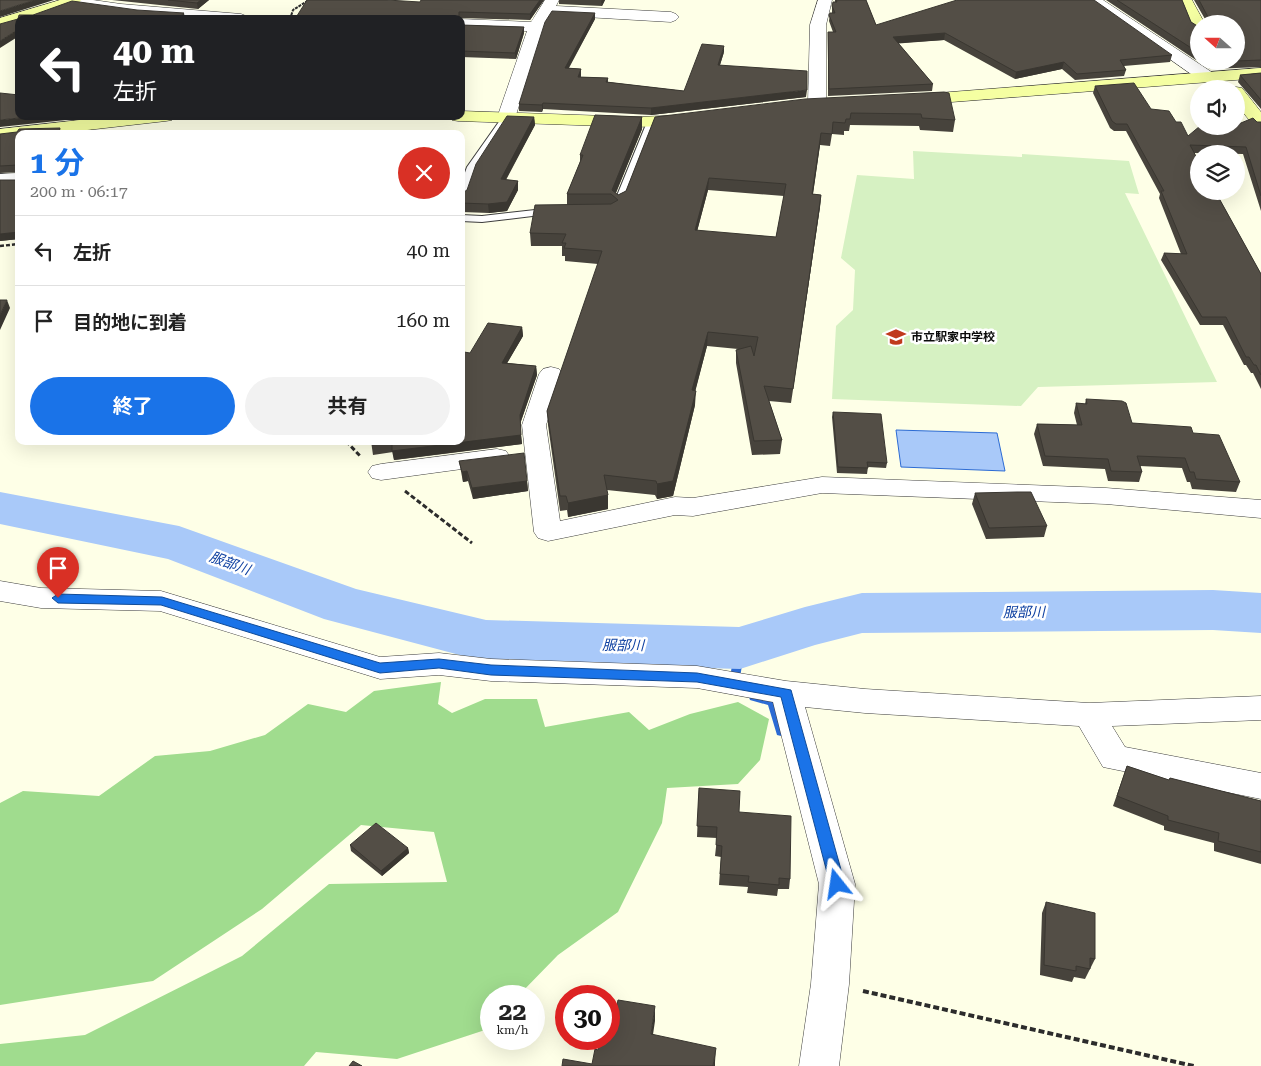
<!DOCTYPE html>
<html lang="ja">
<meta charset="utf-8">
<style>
body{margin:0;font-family:"Roboto Serif","Noto Sans JP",serif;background:#f2f2f2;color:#222;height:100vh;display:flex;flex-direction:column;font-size:19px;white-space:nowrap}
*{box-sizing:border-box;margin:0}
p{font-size:16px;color:#767676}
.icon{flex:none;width:28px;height:28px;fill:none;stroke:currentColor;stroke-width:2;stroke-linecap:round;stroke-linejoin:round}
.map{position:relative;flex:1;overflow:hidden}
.sheet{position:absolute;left:15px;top:130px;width:450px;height:315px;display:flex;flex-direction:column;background:#fff;border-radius:10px;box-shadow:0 5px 20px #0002}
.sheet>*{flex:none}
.banner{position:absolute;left:15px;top:15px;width:450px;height:105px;border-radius:10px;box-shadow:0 5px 20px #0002;background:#202124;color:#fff;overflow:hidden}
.needle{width:32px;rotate:291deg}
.controls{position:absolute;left:1190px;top:15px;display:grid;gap:10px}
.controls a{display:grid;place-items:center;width:55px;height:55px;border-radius:50%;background:#fff;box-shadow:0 5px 20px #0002;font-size:25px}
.speed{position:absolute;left:480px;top:985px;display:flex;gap:10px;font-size:25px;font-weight:700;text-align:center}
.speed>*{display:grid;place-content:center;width:65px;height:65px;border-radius:50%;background:#fff;box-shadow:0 5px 20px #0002;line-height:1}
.speed small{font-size:12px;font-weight:400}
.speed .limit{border:8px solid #d22;background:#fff;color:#111}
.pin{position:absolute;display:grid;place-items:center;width:42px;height:42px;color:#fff;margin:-51px -21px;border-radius:50% 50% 50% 0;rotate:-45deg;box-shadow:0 0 5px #0007}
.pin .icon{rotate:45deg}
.me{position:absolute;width:55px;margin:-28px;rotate:345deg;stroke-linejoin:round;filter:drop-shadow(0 0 4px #0008)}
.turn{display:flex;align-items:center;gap:18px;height:105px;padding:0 15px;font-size:22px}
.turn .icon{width:65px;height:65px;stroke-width:2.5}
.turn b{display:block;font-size:35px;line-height:42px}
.round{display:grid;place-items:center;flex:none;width:52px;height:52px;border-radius:26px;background:#f2f2f2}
.head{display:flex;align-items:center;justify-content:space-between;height:85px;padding:0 15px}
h1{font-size:30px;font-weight:700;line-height:38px;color:#1a73e8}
.action{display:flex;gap:10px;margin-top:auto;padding:10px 15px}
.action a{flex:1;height:58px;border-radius:30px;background:#1a73e8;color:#fff;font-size:20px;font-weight:700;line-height:58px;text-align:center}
.action a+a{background:#f2f2f2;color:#222}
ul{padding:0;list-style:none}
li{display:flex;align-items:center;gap:15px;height:70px;padding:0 15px;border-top:1px solid #e0e0e0}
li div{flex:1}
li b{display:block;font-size:19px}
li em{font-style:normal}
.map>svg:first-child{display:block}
.forest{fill:#a0dc8e}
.pitch{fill:#d6f1c2}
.water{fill:#a9c9f9;stroke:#2c6bd4}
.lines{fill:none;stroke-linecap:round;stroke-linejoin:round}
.stream{fill:#2c6bd4;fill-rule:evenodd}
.river{fill:#a9c9f9;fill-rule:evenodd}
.lane-casing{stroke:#3d3d3d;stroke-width:2}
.street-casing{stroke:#3d3d3d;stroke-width:1}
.secondary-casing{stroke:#2c2c2c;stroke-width:1}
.path-far3{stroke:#2c2c2c;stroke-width:2;stroke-dasharray:3 1;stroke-linecap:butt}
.path-far2{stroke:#2c2c2c;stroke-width:2.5;stroke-dasharray:4 2;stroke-linecap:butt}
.path-far1{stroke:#2c2c2c;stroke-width:3;stroke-dasharray:5 2.5;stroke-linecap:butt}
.path{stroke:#2c2c2c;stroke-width:4;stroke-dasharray:6 3;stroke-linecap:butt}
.lane{fill:#fff;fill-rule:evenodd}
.street{fill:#fff;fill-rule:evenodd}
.secondary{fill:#f5ffa2;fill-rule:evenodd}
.wall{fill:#47433c;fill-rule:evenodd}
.shaded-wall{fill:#3a3731}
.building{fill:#534e46;stroke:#3a3731;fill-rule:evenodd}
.route{fill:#1a73e8;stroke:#114b97}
.labels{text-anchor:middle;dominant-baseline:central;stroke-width:5;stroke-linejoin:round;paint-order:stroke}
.poi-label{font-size:12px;font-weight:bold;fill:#0a0a0a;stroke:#fff;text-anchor:start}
.water-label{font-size:14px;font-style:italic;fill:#0e40a1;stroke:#fff}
</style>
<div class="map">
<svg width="1261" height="1066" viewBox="0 0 1261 1066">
<rect width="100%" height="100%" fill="#feffe7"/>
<!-- forest -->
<path class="forest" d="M441 682 438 704 452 713 485 699H537L545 727 629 712 649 730 690 714 738 702 769 719 760 760 738 784 667 788 662 823 618 912 558 955 518 996H491V1024L485 1030 397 1059 316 1052 304 1066H0V1044L85 1035 242 956 329 884 447 882 434 832 361 825 262 909 153 981 0 1005V803L23 791 99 796 155 756 210 751 265 735 308 704 346 712 374 691Z"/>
<!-- pitch -->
<path class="pitch" d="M913 151 1022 157V154L1129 161 1139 194 1125 193 1217 382 1038 387 1021 406 832 399 836 326 853 310 855 270 841 258 857 175 914 179Z"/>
<!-- water -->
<path class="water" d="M896 430 997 433 1005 471 901 467Z"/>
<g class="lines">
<!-- stream -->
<path class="stream" d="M740 645 743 646 745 648 739 683 737 686H731L729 683 735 648 737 646Z
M754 693 776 700 786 732 785 735 781 736 777 735 768 705 750 700 749 697 750 694Z"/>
<!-- river -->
<path class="river" d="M0 492 179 526 356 589 486 620 739 627 805 607 862 593 1213 590 1261 593V633L1213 630 862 633 815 645 740 669 486 662 324 619 168 559 0 524Z"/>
<defs>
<path id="lane" d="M506 115 510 118 477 167 466 198 461 201V184L467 167 503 116Z
M651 119 655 122 624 203 619 206 616 205 614 203 647 122Z
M553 208 558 211 557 213 482 222 461 221V215L482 216Z"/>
<path id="street" d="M65 0H93L121 4 241 14 246 16 248 19C187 19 133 15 72 5L67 4Z
M545 0H559L556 6 671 12 676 14 679 17 676 20 671 22 551 15 544 27 515 118 512 122 506 123 500 122 497 118 527 31 461 29V19L531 22Z
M818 0H832L826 25V103L823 107 817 108 811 107 808 103 810 25Z
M1086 0H1103L1213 73 1215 77 1213 81H1201Z
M19 173V185L0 186V174Z
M551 367 559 369 563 374 546 425 560 521 675 497 693 498 822 477 1106 488 1261 500V518L1106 504 822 493 693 516 675 515 548 541 538 538 534 532 522 425 539 374 543 369Z
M497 449 506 451 510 457 506 463 381 480 372 478 368 472 372 466 381 464Z
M0 581 41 588 161 591 380 657 439 653 491 659 697 666 786 681 865 689 1089 703 1261 696V720L1112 726 1125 747 1261 773V799L1103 767 1079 726 865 713 805 707 855 884 849 984 839 1066H799L811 984 819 884 773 702 697 688 491 681 439 675 380 679 160 611 41 608 0 601Z"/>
<path id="secondary" d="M60 0H81L79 3 34 19H19V23L0 28V18Z
M1178 0H1192L1205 24H1199V32L1194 30 1191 27Z
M1261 68V78L913 105 907 104 904 100 907 96 913 95Z
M1236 87 1242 88 1261 112V128L1255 127 1236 104V89H1230Z
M461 111 636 117 689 115 695 116 698 120 695 124 689 125 636 127 458 121 452 120 449 116H461Z
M115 116H175L172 120 166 121 52 134H19V137L0 139V129Z"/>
</defs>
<!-- lane casing -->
<use href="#lane" class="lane-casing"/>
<!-- street casing -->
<use href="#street" class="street-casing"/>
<!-- secondary casing -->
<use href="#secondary" class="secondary-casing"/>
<!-- path-far3 -->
<path class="path-far3" d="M290 19 293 10 309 0"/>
<!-- path-far2 -->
<path class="path-far2" d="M0 246 19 244"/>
<!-- path-far1 -->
<path class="path-far1" d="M346 441 361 457
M405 491 472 543"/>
<!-- path -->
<path class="path" d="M863 991 1194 1066"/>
<!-- lane -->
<use href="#lane" class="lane"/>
<!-- street -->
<use href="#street" class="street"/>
<!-- secondary -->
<use href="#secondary" class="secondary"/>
</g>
<!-- wall -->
<path class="wall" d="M112 0H209L198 9Z
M544 0 530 20 460 18V19H295L420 2Z
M559 0H605L602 6 559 4Z
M835 0H866L876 25 1172 55 1170 62 1124 66 1126 70 1124 76 1075 80 1062 69 1015 79 944 40 898 43 933 84 932 91 828 96V32H833L829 21 830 13H832V6L835 2Z
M1106 0H1182L1191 22 1199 27V59L1196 60Z
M1194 0H1261V67L1210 69 1202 63 1201 61H1236V24H1201L1203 20 1205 19Z
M595 13V19L569 68 581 69V77L608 78V82L684 91 724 52 720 65 806 97 651 115 543 109 542 112 519 111V104Z
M461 25 524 27V33L516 59 461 57Z
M1261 73V109L1238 82 1240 75Z
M1095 86 1151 109 1176 122 1188 136 1228 129 1257 122H1261V211L1243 154 1194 153 1261 274V389L1253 373H1251L1246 365H1244L1223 325H1200L1161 260 1164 253 1181 254 1159 198 1160 194 1126 131H1114L1110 128 1093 93Z
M944 92 955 120 953 132 920 130 919 126 850 125 849 131H844V135L832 134 830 146 820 145 813 194 821 195 820 207 791 403 769 401 782 440 780 454 752 455 736 363V350L738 349 707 346 695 391V405L673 496 657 499 655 495 607 490 608 509 568 517 567 510 560 511 548 425 547 411 598 264 565 261V256H562V246H531L530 233 567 205V194L580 162V155L642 117V129L616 193 618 195 626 191 655 117ZM708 190 784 196 776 237 697 231Z
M534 117 535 125 506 180 518 181V190L507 211 489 213 462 212 461 203 467 190Z
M0 134H19V239L0 241V180H18V172L0 173Z
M522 327 523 336 507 363 536 366 537 375 520 424 522 444 394 460 393 452 373 455 371 441H461L470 353Z
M1086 399 1132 423 1193 433 1240 482 1236 492 1192 489 1190 482H1187L1182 468 1140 466 1142 472 1139 482 1108 481 1105 469 1043 466 1034 434 1037 424 1077 425 1074 413 1076 403 1085 404Z
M833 412 887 463 886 468 868 467 867 474 837 473 832 417Z
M459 461 527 481 528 491 473 499 468 481 463 482Z
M975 493 1047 526 1044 537 986 539 972 504Z
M1127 766 1169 780 1170 778 1261 801V864L1214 851V843L1164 830V826L1113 806Z
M699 788 739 812 790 879 789 889H778L777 896 747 893 748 887 719 885 721 857 715 856 717 838 697 837Z
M350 845 408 848 409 853 382 876 351 851Z
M1046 902 1095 959 1085 979 1074 977 1072 982 1040 975 1042 913Z"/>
<!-- shaded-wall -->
<path class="shaded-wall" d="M35 0H54L0 17V11Z
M201 0H209L198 9 197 3Z
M540 0H544L530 20V14Z
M602 0H605L602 6 601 1Z
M184 13 185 19H177Z
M595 13V19L565 74V68Z
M524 27V33L516 59 515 53Z
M19 29V36L0 48V41Z
M945 33 944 40 892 44 893 37Z
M724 46V52L718 71V65Z
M1064 62 1062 69 1015 79 1016 72Z
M581 69V75L578 83V77Z
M807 90 806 97 651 115V108Z
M543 103V109L542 112V105Z
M38 116H67L66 120 0 127V120Z
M534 117 535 125 501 188V179Z
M642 117V129L614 197 612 190Z
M821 133 820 145 811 207 812 194Z
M709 178 708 190 694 243 695 230Z
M518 181V190L507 211 489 213 488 204Z
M821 195 820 207 791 403 793 389Z
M19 232V239L0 241V234Z
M7 300 10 308 0 330V315Z
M522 327 523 336 502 372V363Z
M708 332 707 346 692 404V390Z
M536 366 537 375 520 424V415Z
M696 391 695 405 673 496 657 499V484Z
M521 435 522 444 394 460 392 451Z
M467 471 468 481 463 482 462 472Z
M527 481 528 491 473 499 472 488Z
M608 495V509L568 517V503Z
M408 848 409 853 382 876 381 871Z
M655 1006V1021L651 1048V1034Z
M716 1048 715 1062V1066H713Z"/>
<!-- building -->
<path class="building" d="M0 0H35L0 11Z
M168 0H201L197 3Z
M307 0H387L420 2 421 0H540L530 14 459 12V19H295Z
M836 0H866L876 25 957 0H1094L1172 55 1120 60 1126 70 1077 74 1064 62 1016 72 945 33 893 37 933 84 829 89 828 32H836L829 15 830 13H835L832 6 833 2H837Z
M1117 0H1182L1191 22 1199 27V53Z
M1199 0H1261V60L1236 61V24H1203V20L1208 19V17Z
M72 1 137 10 184 13 177 19H19V29L0 41V24L18 19 19 15H33Z
M552 11 595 13 565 68 581 69 578 77 608 78 606 82 684 91 702 44 724 46 718 65 807 71V90L651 108 543 103 542 105 519 104 545 22Z
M461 25 524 27 515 53 461 51Z
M1210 61H1232L1212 62Z
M1261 73V100L1240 75Z
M1134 83 1151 109 1169 111 1176 122H1181L1188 136 1200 126H1218L1228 129 1234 126H1236V125L1253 118 1257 122H1261V196L1246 147 1190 145 1199 162V191H1215L1261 274V375L1256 365H1254L1249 357H1246L1226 317H1202L1164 253 1187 254 1161 191H1164L1127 124H1116L1112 121 1095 86Z
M944 92 949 93 955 120 922 118 921 114 851 113 850 119H846L845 123 833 122 832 134 821 133 812 194 821 195 793 389 764 386 782 440 754 441 736 350 751 346 754 356 758 337 708 332 692 390 696 391 673 481 657 484 656 481 604 475 608 495 568 503 566 496H560L547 411 602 251 564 248 566 243H562L566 234 530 233 535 205 611 204 618 200 611 194H567L583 155H580L595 115 642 117 612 190 618 195 626 191 655 117 805 99ZM709 178 786 184 776 237 695 230Z
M0 93 19 95V116H38L0 120Z
M507 116 534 117 501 179 518 181 507 202 488 204 461 203 464 192 467 190 476 164Z
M60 128 59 134H19V232L0 234V180H18V165L0 166V134L17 132 19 129Z
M0 300H7L0 315Z
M488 323 522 327 502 363 536 366 520 415 521 435 392 451V443L372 445 371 441H461V360L464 352 470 353Z
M1086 399 1122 401 1126 403 1132 423 1191 427 1193 433 1219 435 1240 482 1196 479 1194 472H1190L1185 458 1137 456 1142 472 1111 471 1108 459 1045 456 1037 424 1082 425 1076 403 1087 404Z
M833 412 881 414 887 463 867 462 868 468 838 467Z
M524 453 527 481 472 488 467 471 462 472 459 461Z
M1017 492H1031L1047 526 989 528 975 493Z
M1127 766 1169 780 1170 778 1261 801V852L1218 841 1219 833 1168 820V816L1117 796Z
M699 788 740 791 739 812 791 816 790 879 779 878V885L748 882 749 876 720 874 722 846 716 845 717 827 697 826Z
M376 823 408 848 381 871 350 845Z
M1046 902 1095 913V959L1090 958V969L1076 966V971L1044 965Z
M618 1000 655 1006 651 1034 716 1048 713 1066H562L563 1059 592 1064 595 1049 598 1050 600 1039H609V1013L615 1014Z
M353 1061 362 1066H349Z"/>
<!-- route -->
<path class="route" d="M58 594 162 597 380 663 439 659 491 665 697 673 791 690 845 884 842 888 837 890 832 888 830 884 781 697 697 682 491 675 439 668 380 673 161 605 58 603 52 598Z"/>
<!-- icons -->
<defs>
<symbol id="school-bare" viewBox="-9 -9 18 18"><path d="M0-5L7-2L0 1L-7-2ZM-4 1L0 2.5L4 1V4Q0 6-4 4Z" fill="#c0391c" stroke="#fff" stroke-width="2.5" paint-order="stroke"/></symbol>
</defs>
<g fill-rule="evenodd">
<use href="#school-bare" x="882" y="323" width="28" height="28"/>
</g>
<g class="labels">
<!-- poi labels -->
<g class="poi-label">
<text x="911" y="337">市立駅家中学校</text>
</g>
<!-- water labels -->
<g class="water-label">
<text transform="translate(230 563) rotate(20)">服部川</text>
<text transform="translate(1024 612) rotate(-1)">服部川</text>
<text transform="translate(623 645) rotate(1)">服部川</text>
</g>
</g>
</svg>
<div class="controls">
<a><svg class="needle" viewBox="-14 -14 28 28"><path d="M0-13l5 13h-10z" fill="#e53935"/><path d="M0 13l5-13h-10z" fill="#767676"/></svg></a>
<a><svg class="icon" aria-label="sound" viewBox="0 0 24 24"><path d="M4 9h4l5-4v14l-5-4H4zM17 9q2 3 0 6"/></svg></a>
<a><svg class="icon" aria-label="layers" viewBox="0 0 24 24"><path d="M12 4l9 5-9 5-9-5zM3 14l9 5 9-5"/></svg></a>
</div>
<div class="speed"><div>22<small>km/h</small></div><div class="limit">30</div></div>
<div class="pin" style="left:58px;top:598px;background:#d93025"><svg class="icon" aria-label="arrive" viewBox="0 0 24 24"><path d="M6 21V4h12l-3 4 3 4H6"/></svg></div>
<svg class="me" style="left:837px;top:884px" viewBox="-20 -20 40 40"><path d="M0-17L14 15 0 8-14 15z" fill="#1a73e8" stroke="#fff" stroke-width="4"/></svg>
<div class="banner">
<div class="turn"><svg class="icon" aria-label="left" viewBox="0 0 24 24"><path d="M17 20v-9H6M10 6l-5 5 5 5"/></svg><div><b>40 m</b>左折</div></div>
</div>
<section class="sheet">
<div class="head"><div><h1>1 分</h1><p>200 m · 06:17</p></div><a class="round" style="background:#d93025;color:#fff"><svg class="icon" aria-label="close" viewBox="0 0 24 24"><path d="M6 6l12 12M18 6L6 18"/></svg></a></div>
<ul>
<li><svg class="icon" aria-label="left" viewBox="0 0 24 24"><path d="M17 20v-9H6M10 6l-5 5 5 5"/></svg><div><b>左折</b></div><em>40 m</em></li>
<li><svg class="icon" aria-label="arrive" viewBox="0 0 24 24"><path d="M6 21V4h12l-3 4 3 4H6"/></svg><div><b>目的地に到着</b></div><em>160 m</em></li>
</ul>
<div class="action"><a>終了</a><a>共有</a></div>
</section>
</div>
